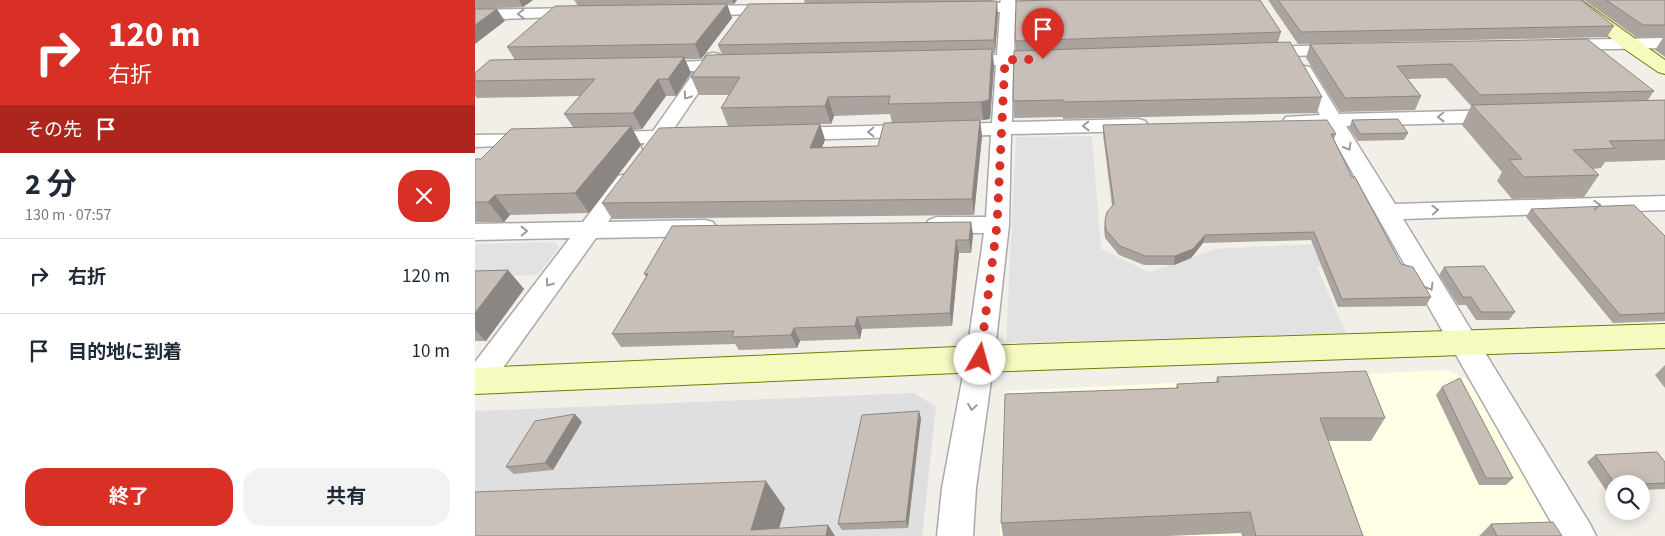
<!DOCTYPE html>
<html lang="ja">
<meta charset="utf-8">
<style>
body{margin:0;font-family:"Source Sans 3","Noto Sans JP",sans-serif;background:#f2f2f3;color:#1f2937;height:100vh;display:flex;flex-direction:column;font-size:19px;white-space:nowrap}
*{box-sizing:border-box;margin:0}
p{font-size:16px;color:#747a83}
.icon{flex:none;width:28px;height:28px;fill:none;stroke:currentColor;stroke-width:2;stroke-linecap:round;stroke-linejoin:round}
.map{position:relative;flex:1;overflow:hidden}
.side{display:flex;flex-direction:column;background:#fff;width:475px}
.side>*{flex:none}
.banner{background:#d93025;color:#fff;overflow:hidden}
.buttons{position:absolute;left:1130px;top:475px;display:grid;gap:10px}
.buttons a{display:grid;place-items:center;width:45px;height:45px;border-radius:50%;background:#fff;box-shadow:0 2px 12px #0003;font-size:25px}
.pin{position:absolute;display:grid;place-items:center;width:42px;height:42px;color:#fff;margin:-51px -21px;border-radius:50% 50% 50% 0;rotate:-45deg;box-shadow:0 0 5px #0007}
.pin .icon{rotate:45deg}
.me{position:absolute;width:55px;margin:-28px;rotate:7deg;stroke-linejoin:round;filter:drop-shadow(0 0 4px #0008)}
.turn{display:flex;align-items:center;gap:18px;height:105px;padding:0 25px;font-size:22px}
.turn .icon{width:65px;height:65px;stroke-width:2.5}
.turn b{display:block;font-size:35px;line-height:42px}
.then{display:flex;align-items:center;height:48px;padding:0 25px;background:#0003;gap:10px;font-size:19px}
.round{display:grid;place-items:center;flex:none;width:52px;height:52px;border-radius:20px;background:#f2f2f3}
.headline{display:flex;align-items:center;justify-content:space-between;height:85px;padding:0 25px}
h1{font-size:30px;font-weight:700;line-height:38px}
.button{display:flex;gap:10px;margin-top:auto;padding:10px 25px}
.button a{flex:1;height:58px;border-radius:20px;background:#d93025;color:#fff;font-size:20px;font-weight:700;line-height:58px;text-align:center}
.button a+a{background:#f2f2f3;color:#1f2937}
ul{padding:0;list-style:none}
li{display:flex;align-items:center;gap:15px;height:75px;padding:0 25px;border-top:1px solid #e0e1e3}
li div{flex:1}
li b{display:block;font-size:19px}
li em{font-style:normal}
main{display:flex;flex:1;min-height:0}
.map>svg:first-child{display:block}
.residential{fill:#e0dfdf}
.education{fill:#ffffe5}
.parking{fill:#e2e2e2}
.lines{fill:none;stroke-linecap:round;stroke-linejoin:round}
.street-casing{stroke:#a9a9a9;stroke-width:3}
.secondary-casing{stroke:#707d05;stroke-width:2}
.street{fill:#fff;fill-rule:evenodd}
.secondary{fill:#f7fabf;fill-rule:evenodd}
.wall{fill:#aba49e;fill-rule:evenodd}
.shaded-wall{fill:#8b8681}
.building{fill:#c7bfb8;stroke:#8b8681}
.oneway{stroke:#9c9c9c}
.route{stroke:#d93025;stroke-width:9;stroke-dasharray:0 16.2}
</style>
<main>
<section class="side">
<div class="banner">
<div class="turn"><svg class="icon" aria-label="right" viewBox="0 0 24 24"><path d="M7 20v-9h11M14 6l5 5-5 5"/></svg><div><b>120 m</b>右折</div></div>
<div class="then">その先<svg class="icon" aria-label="arrive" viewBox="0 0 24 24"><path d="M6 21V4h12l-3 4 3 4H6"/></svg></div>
</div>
<div class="headline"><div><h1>2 分</h1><p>130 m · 07:57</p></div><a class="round" style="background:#d93025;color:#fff"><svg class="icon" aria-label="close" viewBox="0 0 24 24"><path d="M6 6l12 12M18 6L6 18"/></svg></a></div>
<ul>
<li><svg class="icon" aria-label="right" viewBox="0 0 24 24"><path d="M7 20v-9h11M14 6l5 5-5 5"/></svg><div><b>右折</b></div><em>120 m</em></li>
<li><svg class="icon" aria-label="arrive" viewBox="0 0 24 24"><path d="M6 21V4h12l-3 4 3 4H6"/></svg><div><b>目的地に到着</b></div><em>10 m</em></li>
</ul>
<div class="button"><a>終了</a><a>共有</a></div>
</section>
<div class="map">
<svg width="1190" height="536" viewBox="0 0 1190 536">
<rect width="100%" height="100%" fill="#f2efe9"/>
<!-- residential -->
<path class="residential" d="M439 393 461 407 447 536H0V411Z"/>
<!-- education -->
<path class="education" d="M972 370 995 381 1083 536H525L529 391Z"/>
<!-- parking -->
<path class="parking" d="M617 136 626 249 674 272 741 249 911 240 925 266 842 267 871 333 531 343 541 137Z
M80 242 84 247 63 275 4 277 0 282V244Z"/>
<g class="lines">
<defs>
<path id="street" d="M526 0H540V2L575 1 580 3 583 6 580 9 575 11H540L539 55H578L581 59 578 63 538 65 537 122 663 119 670 121 673 125 670 129 663 131 536 134 534 225 519 359 501 488 498 536H462L467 488 491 359 509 233H462L454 230 450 225 454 220 462 217H511L516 135 313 140 306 138 303 134 306 130 313 128 517 123 521 65H479L476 61 479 57 522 55 525 12 490 13 485 11 482 8 485 5 490 3H525Z
M302 5 307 7 310 10 307 13 220 16 215 14 212 11 215 8 220 6Z
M105 8 110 10 113 13 110 16 0 20V10Z
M1190 38V48L1087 50 1081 49 1079 45 1081 41 1087 40Z
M867 45 873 46 875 50 873 54 787 57 781 56 779 52 781 48 787 47Z
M238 53 244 54 247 58 245 60 263 61 266 65 263 69 238 71 198 130 217 132 220 136 217 140 190 142 184 151 177 153 170 151 167 147 170 143 128 144 121 142 118 138 121 134 128 132 178 131 220 71 180 72 174 71 171 67 174 63 228 61 232 54Z
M829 66 835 67 864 114 1025 110 1032 112 1035 116 1032 120 1025 122 871 126 920 204 1190 196V210L928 219 1115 524 1121 536H1084L851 126 818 127 811 125 808 121 811 117 845 115 820 71 823 67Z
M58 134 65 136 68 140 65 144 0 147V135Z
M151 174 159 176 162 181 133 222 230 220 238 222 242 228 238 234 230 236 121 238 12 390 0 392V362L95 238 0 240V224L108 222 143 176Z"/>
<path id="secondary" d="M1088 0H1106L1190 60V74L1183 72 1148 48Z
M1190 324V348L505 372 0 394V368L505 346Z"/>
</defs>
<!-- street casing -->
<use href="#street" class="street-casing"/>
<!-- secondary casing -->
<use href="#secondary" class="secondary-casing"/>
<!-- street -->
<use href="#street" class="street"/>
<!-- secondary -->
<use href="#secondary" class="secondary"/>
</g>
<!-- wall -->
<path class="wall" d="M0 0H58L48 7 0 9Z
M99 0H262L259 4H252L257 18 226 59H210L216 73 201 96H191L167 129 158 130 166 145 114 213 35 215 29 222H0V159H6L98 127 89 114 105 96 2 98 0 95V73L40 60 32 47 103 6Z
M329 0H518L523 14 520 53H518L519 67 515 119 508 120 462 122 505 120 507 136 499 215 137 219 127 203 253 126 246 108 254 95H224L216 77 247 55 243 45 330 3ZM415 114 417 123 403 146 347 147 350 140 345 124H356L359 116Z
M793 0H1106L1139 26 1132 37 823 44Z
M1109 0H1190V37H1161Z
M806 32 803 42 847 97 842 113 588 119V117L539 118 538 101 541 51 540 41Z
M1188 38H1190V57L1180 50Z
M835 44 1179 91 1173 100H1190V160L1130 162 1126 168 1118 169 1124 175 1109 197 1037 199 1022 181 1027 172 987 125 996 106 971 78 933 79 946 96 940 110 865 112 831 58Z
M877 120 933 133 929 140 883 141 874 128Z
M628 125 861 134 859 139 877 177 926 264 956 297 951 306 863 307 836 240 728 243 716 258 699 265H669L644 255 630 238 629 229 630 221 637 206 628 134Z
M1056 209 1190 236V321L1138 323 1051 217Z
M496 222 498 235 496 253H484L477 326 387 329 385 339 325 341 322 348 264 350 260 344 146 347 137 334 171 277 169 274Z
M969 267 1040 312 1034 320H1001L991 305H983L964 275Z
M33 270 49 289 11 341H0V271Z
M1190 365V388L1180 375Z
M742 377 910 418 896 441H853L888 536H767L766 533 693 536H528L526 523 701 388 702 384 741 382Z
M967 387 1038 478 1031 485H1004L961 395Z
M446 418 433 528 367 530 363 524Z
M107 422 78 470 39 474 31 467Z
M1120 455 1190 462V489L1166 490V484H1139V492H1132L1112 462Z
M1016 524 1087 536H1004Z"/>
<!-- shaded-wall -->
<path class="shaded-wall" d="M44 0H58L48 7Z
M257 0H262L259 4Z
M522 1 523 14 520 53 519 40Z
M252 4 257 18 226 59 220 44Z
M22 9 30 21 0 44V25Z
M517 49 519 67 515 119 508 120 506 102Z
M209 57 216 73 201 96 193 79Z
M183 79 191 96 167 129 158 113Z
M353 97 359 116 356 124 350 106Z
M505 120 507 136 499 215 497 199Z
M345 124 350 140 340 164 335 148Z
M156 126 166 145 114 213 100 193Z
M20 195 35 215 29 222 13 202Z
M496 222 498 235 496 253 494 240Z
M730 235 728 243 716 258 699 265 700 256Z
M481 240 484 253 477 326 475 313Z
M33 270 49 289 11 341 0 330V313Z
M382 317 387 329 385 339 380 326Z
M319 328 325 341 322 348 316 335Z
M444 411 446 418 433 528 431 521Z
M100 414 107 422 78 470 70 463Z
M291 481 310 508 302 536 276 530Z
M353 525 360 536H351Z"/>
<!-- building -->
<path class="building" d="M577 0H785L806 32 540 41 541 1Z
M803 0H1106L1139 26 826 32Z
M1131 0H1190V25H1168Z
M522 1 519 40 243 45 274 4Z
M252 4 220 44 32 47 80 6Z
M0 9H22L0 25Z
M1112 39 1179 91 1005 95 977 64 922 66 946 96 870 98 835 44Z
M815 42 847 97 588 102V100L538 101 539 51Z
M517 49 514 100 506 102 413 104 415 96 353 97 350 106 246 108 265 77H216L232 55Z
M209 57 193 79H183L158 113 89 114 120 79 0 81V73L15 60Z
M1190 100V140L1134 141 1140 148 1098 150 1124 175 1049 177 1034 160 1047 159 997 105Z
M923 119 933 133 885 134 877 120Z
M505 120 497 199 127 203 184 128 345 124 335 148 403 146 409 123Z
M852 120 861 134H856L877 177H880L926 264 938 267 956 297 867 299 839 232 730 235 718 249 700 256H670L645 246 631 230 630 221 632 212 639 204 628 125Z
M156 126 100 193 20 195 13 202H0V159H6L36 129Z
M1159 205 1190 236V313L1145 315 1056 209Z
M496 222 494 240H481L475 313 382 317 380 326 319 328 316 335 257 337 259 331 137 334 173 274H169L197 226Z
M1009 266 1040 312H1006L996 297H988L969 267Z
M33 270 0 313V271Z
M891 371 910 418H845L888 536H781L775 512 526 523 530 394 703 388 702 384 744 382 742 377Z
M985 378 1038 478H1011L967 387Z
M444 411 431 521 363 524 387 415Z
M100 414 70 463 31 467 60 421Z
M1182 452 1190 462V483L1166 484H1140L1120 455Z
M291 481 276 530 353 525 351 536H0V492Z
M1078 522 1087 536H1022L1016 524Z"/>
<!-- one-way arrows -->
<defs><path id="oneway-chevron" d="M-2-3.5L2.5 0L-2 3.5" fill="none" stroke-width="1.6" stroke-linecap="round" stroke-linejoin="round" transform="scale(1.25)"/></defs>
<g class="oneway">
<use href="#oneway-chevron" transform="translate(46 14) rotate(179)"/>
<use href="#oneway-chevron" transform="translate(212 96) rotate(124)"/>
<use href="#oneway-chevron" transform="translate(966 117) rotate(179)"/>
<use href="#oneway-chevron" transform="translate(611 126) rotate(179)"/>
<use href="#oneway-chevron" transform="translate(396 132) rotate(179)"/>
<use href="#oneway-chevron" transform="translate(873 147) rotate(60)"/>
<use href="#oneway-chevron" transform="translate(1122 205) rotate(-2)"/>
<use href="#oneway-chevron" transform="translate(960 210) rotate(-2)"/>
<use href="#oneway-chevron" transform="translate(49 231) rotate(-1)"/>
<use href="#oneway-chevron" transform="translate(74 283) rotate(126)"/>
<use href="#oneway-chevron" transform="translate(955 287) rotate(59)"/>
<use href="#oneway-chevron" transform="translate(497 407) rotate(99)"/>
</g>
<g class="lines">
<!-- route -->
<path class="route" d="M505 359 522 225 530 60 568 59"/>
</g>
</svg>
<div class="buttons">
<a><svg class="icon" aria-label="search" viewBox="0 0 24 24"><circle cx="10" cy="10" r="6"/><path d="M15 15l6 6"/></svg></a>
</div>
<div class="pin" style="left:568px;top:59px;background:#d93025"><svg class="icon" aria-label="arrive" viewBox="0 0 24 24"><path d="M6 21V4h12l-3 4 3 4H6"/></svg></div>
<svg class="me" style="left:505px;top:359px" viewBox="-20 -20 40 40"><circle r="19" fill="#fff"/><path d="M0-13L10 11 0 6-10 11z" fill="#d93025"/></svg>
</div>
</main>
